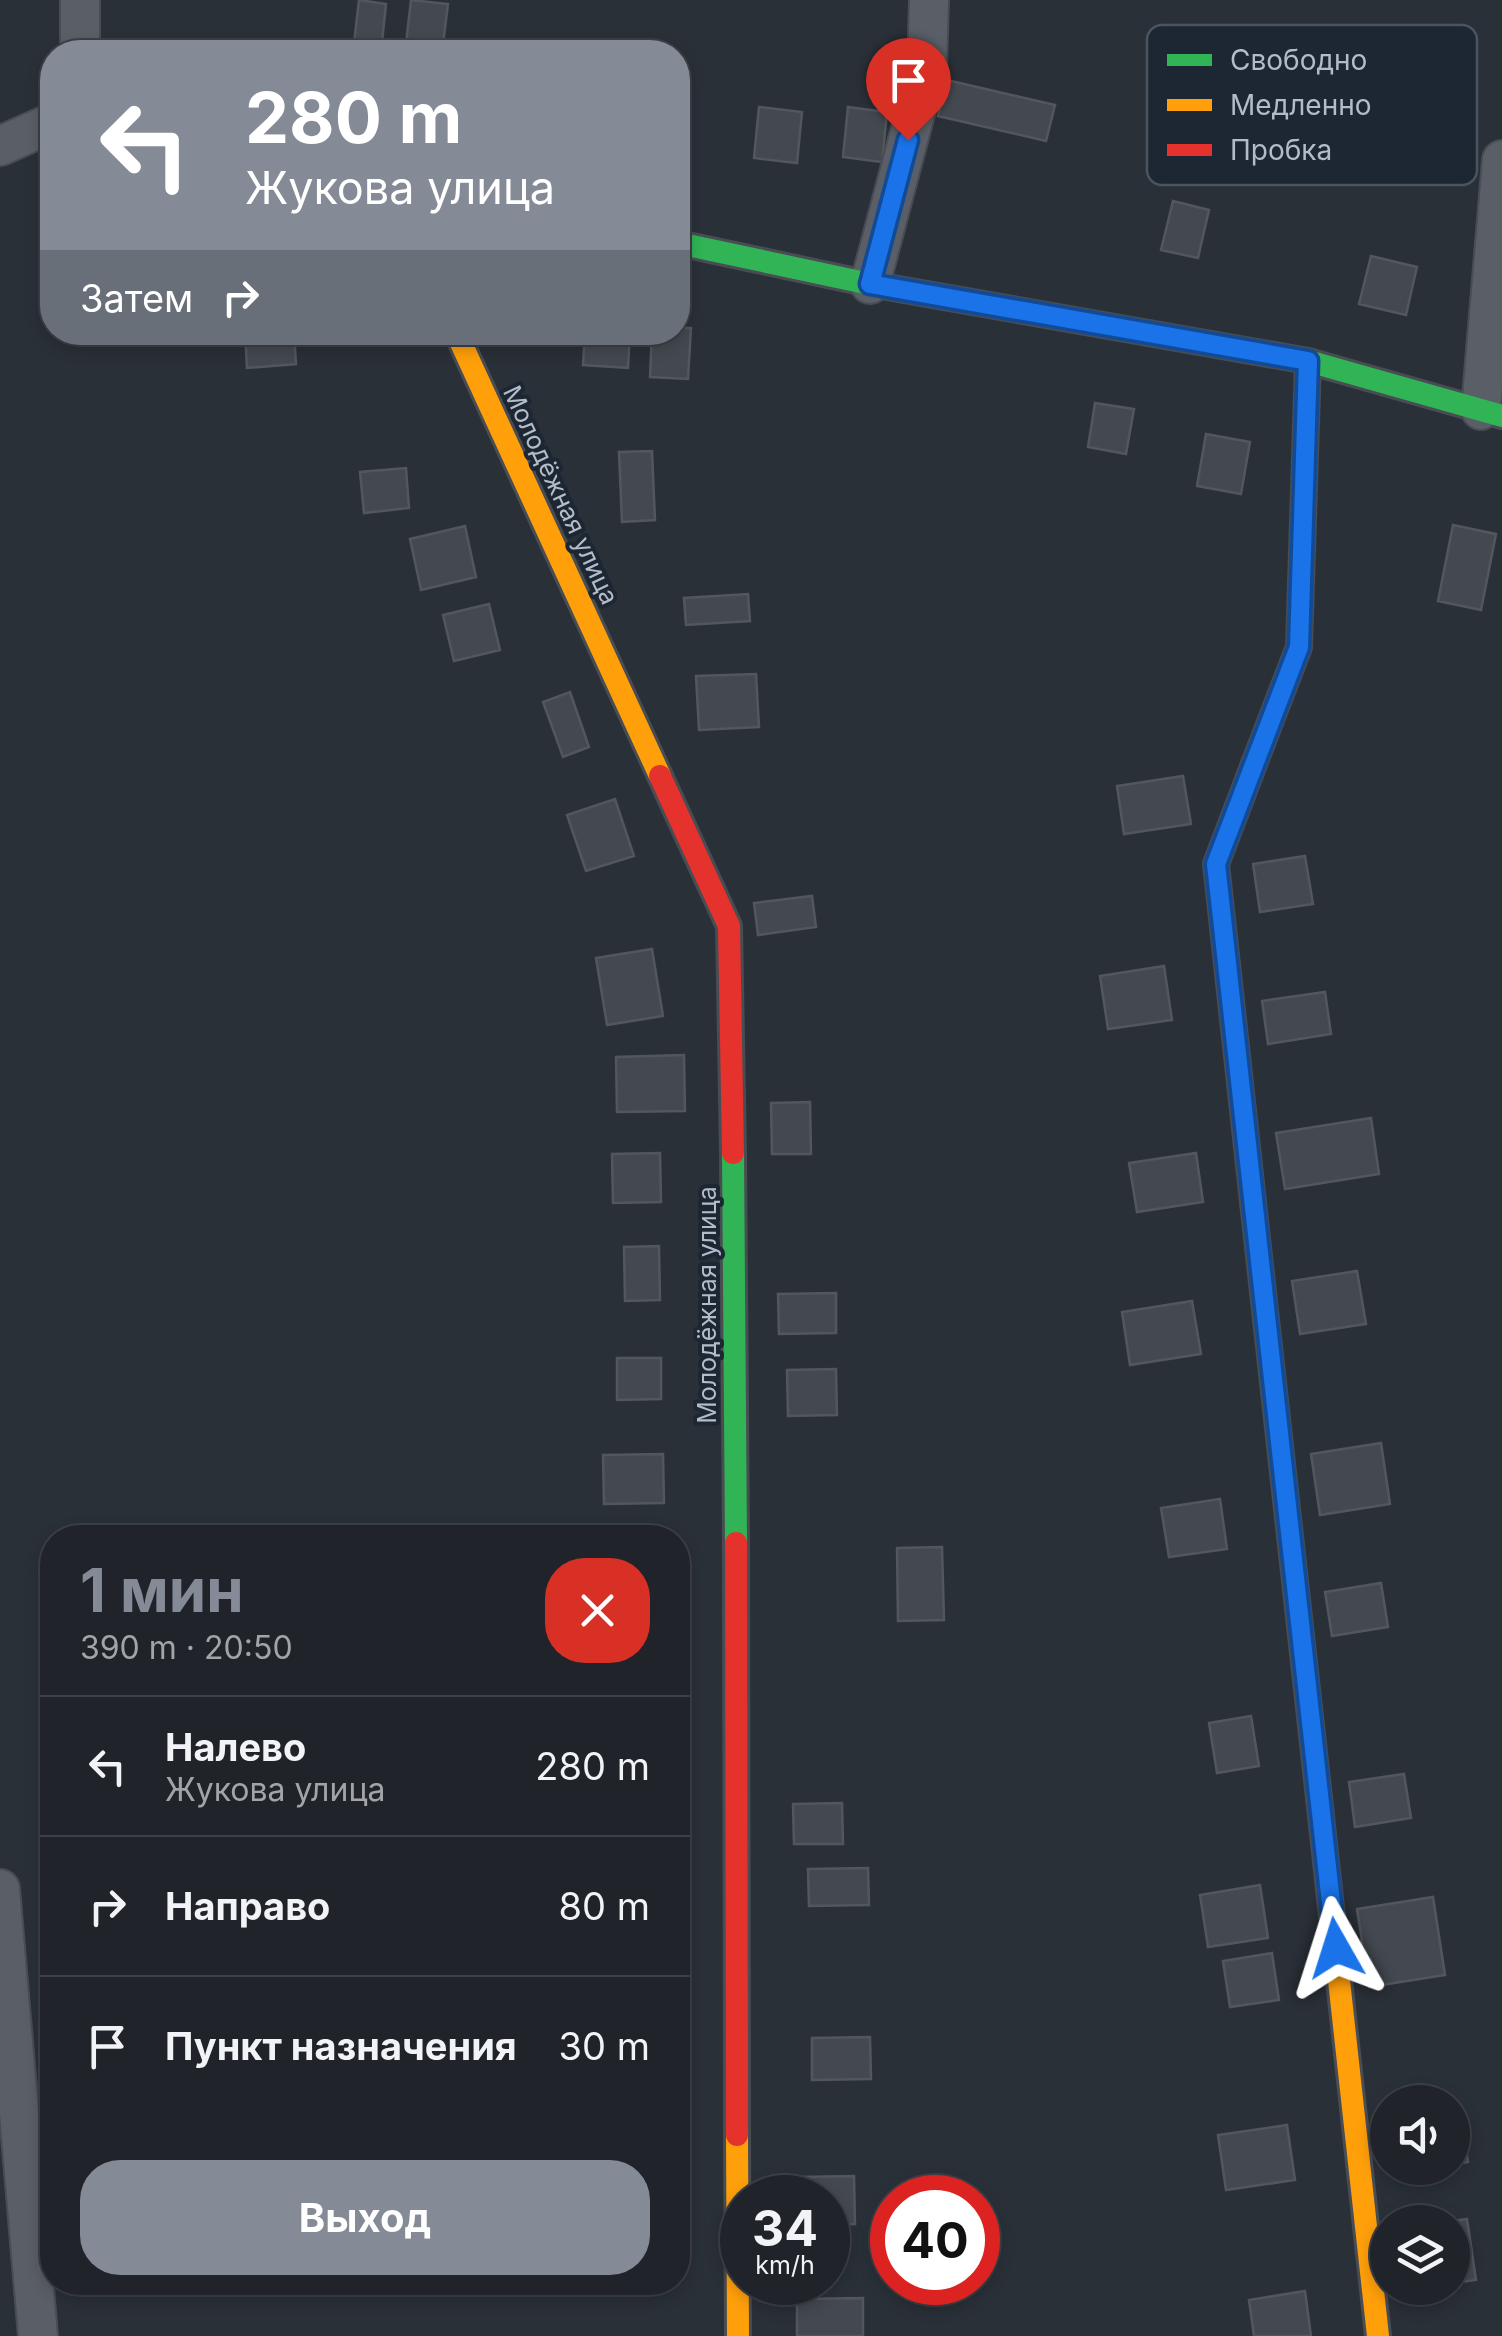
<!DOCTYPE html>
<html lang="ru">
<meta charset="utf-8">
<style>
body{margin:0;font-family:Inter,sans-serif;background:#282c32;color:#f1f3f6;height:100vh;display:flex;flex-direction:column;font-size:38px;white-space:nowrap}
*{box-sizing:border-box;margin:0}
p{font-size:32px;color:#a2a4a8}
.icon{flex:none;width:55px;height:55px;fill:none;stroke:currentColor;stroke-width:2;stroke-linecap:round;stroke-linejoin:round}
.map{position:relative;flex:1;overflow:hidden}
.details{position:absolute;left:40px;top:1525px;width:650px;height:770px;display:flex;flex-direction:column;background:#20242a;border-radius:40px;box-shadow:0 5px 15px #0003,0 0 0 2px #3d4147}
.details>*{flex:none}
.guide{position:absolute;left:40px;top:40px;width:650px;height:305px;border-radius:40px;box-shadow:0 5px 15px #0003,0 0 0 2px #3d4147;background:#848b96;color:#fff;overflow:hidden}
.controls{position:absolute;left:1370px;top:2085px;display:grid;gap:20px}
.controls a{display:grid;place-items:center;width:100px;height:100px;border-radius:50%;background:#20242a;box-shadow:0 5px 15px #0003,0 0 0 2px #3d4147;font-size:50px}
.speed{position:absolute;left:720px;top:2175px;display:flex;gap:20px;font-size:50px;font-weight:700;text-align:center}
.speed>*{display:grid;place-content:center;width:130px;height:130px;border-radius:50%;background:#20242a;box-shadow:0 5px 15px #0003,0 0 0 2px #3d4147;line-height:1}
.speed small{font-size:25px;font-weight:400}
.speed .limit{border:15px solid #d22;background:#fff;color:#111}
.pin{position:absolute;display:grid;place-items:center;width:85px;height:85px;color:#fff;margin:-102px -42px;border-radius:50% 50% 50% 0;rotate:-45deg;box-shadow:0 0 10px #0007}
.pin .icon{rotate:45deg}
.me{position:absolute;width:110px;margin:-55px;rotate:354deg;stroke-linejoin:round;filter:drop-shadow(0 0 8px #0008)}
.turn{display:flex;align-items:center;gap:35px;height:210px;padding:0 40px;font-size:45px}
.turn .icon{width:130px;height:130px;stroke-width:2.5}
.turn b{display:block;font-size:70px;line-height:85px}
.then{display:flex;align-items:center;height:95px;padding:0 40px;background:#0003;gap:20px;font-size:38px}
.round{display:grid;place-items:center;flex:none;width:105px;height:105px;border-radius:40px;background:#282c32}
.overview{display:flex;align-items:center;justify-content:space-between;height:170px;padding:0 40px}
h1{font-size:60px;font-weight:700;line-height:75px;color:#848b96}
.cta{display:flex;gap:20px;margin-top:auto;padding:20px 40px}
.cta a{flex:1;height:115px;border-radius:40px;background:#848b96;color:#fff;font-size:40px;font-weight:700;line-height:115px;text-align:center}
ul{padding:0;list-style:none}
li{display:flex;align-items:center;gap:30px;height:140px;padding:0 40px;border-top:2px solid #3d4147}
li div{flex:1}
li b{display:block;font-size:38px}
li em{font-style:normal}
.map>svg:first-child{display:block}
.building{fill:#444950;stroke:#52575f;stroke-width:2.5}
.lines{fill:none;stroke-linecap:round;stroke-linejoin:round}
.street-casing{stroke:#484c53;stroke-width:42}
.fast-casing{stroke:#484c53;stroke-width:28}
.slow-casing{stroke:#484c53;stroke-width:28}
.jam-casing{stroke:#484c53;stroke-width:28}
.street{stroke:#5a5e66;stroke-width:38}
.fast{stroke:#30b455;stroke-width:22}
.slow{stroke:#ff9f0a;stroke-width:22}
.jam{stroke:#e5322d;stroke-width:22}
.route-casing{stroke:#114b97;stroke-width:25}
.route{stroke:#1a73e8;stroke-width:18}
.labels{text-anchor:middle;dominant-baseline:central;stroke-width:8;stroke-linejoin:round;paint-order:stroke}
.street-label{font-size:25px;fill:#b4bcc9;stroke:#1d2633}
.key{fill:#1d2633;stroke:#4a5360;stroke-width:2.5}
.key-label{font-size:28px;fill:#b4bcc9}
</style>
<div class="map">
<svg width="1502" height="2336" viewBox="0 0 1502 2336">
<rect width="100%" height="100%" fill="#2a3038"/>
<!-- building -->
<path class="building" d="M359 0 386 4 381 52H353Z
M411 0 448 4 442 52H405Z
M947 80 1055 105 1046 141 938 116Z
M759 107 802 112 797 163 754 158Z
M848 107 887 112 882 162 843 157Z
M1173 201 1209 210 1198 258 1161 250Z
M1371 256 1417 267 1406 315 1359 304Z
M678 328H691L688 379 650 377 652 332H678Z
M245 332H294L296 364 247 368Z
M585 332H630L628 368 583 365Z
M1095 403 1134 409 1126 454 1088 447Z
M1206 434 1250 442 1241 494 1197 486Z
M652 451 655 520 622 522 619 452Z
M406 468 409 508 364 513 360 472Z
M1453 525 1496 534 1481 610 1438 601Z
M465 526 476 577 421 590 410 539Z
M748 594 750 621 686 625 684 598Z
M489 604 500 650 454 661 443 615Z
M756 674 759 727 699 730 696 676Z
M570 692 589 747 563 757 543 702Z
M1183 776 1191 824 1124 834 1117 786Z
M615 799 634 856 586 871 567 815Z
M1305 856 1313 904 1260 912 1253 864Z
M812 896 816 927 758 935 754 903Z
M652 949 663 1016 607 1025 596 958Z
M1164 966 1172 1020 1108 1029 1100 976Z
M1325 992 1331 1034 1268 1044 1262 1001Z
M684 1055 685 1111 617 1112 616 1057Z
M810 1102 811 1154H772L771 1103Z
M1371 1118 1379 1174 1285 1189 1276 1133Z
M660 1153 661 1202 613 1203 612 1154Z
M1196 1153 1203 1202 1137 1212 1129 1163Z
M659 1246 660 1300 625 1301 624 1247Z
M1357 1271 1366 1324 1300 1334 1292 1281Z
M836 1293V1333L779 1334 778 1294Z
M1192 1301 1201 1354 1130 1365 1122 1312Z
M617 1358H661V1399L617 1400Z
M836 1369 837 1415 788 1416 787 1370Z
M1381 1443 1390 1504 1320 1515 1311 1454Z
M663 1454 664 1503 604 1504 603 1455Z
M1220 1499 1227 1549 1169 1557 1161 1508Z
M942 1547 944 1620 898 1621 897 1548Z
M1381 1583 1388 1627 1332 1636 1325 1592Z
M1251 1716 1259 1766 1217 1773 1209 1723Z
M1404 1774 1411 1818 1355 1827 1349 1782Z
M842 1803 843 1844H794L793 1804Z
M868 1868 869 1905 809 1906 808 1869Z
M1260 1885 1268 1938 1208 1947 1200 1895Z
M1433 1897 1445 1975 1369 1987 1357 1909Z
M1272 1953 1279 2000 1230 2007 1223 1961Z
M870 2037 871 2079 812 2080V2038Z
M1461 2116 1468 2162 1452 2165V2117Z
M1287 2125 1295 2180 1226 2190 1218 2135Z
M854 2176 855 2224 828 2225V2198H799V2177Z
M1467 2219 1476 2280 1452 2283V2222H1446Z
M1305 2291 1311 2336H1254L1249 2300Z
M863 2298V2336H797V2299Z"/>
<g class="lines">
<defs>
<path id="street" d="M80 0V52
M0 146 52 123
M870 284 927 68 929 0
M1481 410 1502 160
M0 1889 38 2336"/>
<path id="fast" d="M678 243 870 284 1308 361 1502 416
M1254 764 1299 647 1308 361
M733 1153 736 1543"/>
<path id="slow" d="M456 332 660 776
M1253 1202 1216 864 1254 764
M1319 1798 1378 2336
M737 2135 738 2336"/>
<path id="jam" d="M660 776 729 926 733 1153
M1253 1202 1319 1798
M736 1543 737 2135"/>
</defs>
<!-- street casing -->
<use href="#street" class="street-casing"/>
<!-- fast casing -->
<use href="#fast" class="fast-casing"/>
<!-- slow casing -->
<use href="#slow" class="slow-casing"/>
<!-- jam casing -->
<use href="#jam" class="jam-casing"/>
<!-- street -->
<use href="#street" class="street"/>
<!-- fast -->
<use href="#fast" class="fast"/>
<!-- slow -->
<use href="#slow" class="slow"/>
<!-- jam -->
<use href="#jam" class="jam"/>
</g>
<g class="lines">
<defs>
<path id="route" d="M908 140 870 284 1308 361 1299 647 1216 864 1336 1948"/>
</defs>
<!-- route casing -->
<use href="#route" class="route-casing"/>
<!-- route -->
<use href="#route" class="route"/>
</g>
<g class="labels">
<!-- street labels -->
<g class="street-label">
<text transform="translate(561 495) rotate(65)">Молодёжная улица</text>
<text transform="translate(707 1305) rotate(-90)">Молодёжная улица</text>
</g>
</g>
<!-- legend -->
<rect x="1147" y="25" width="330" height="160" rx="15" class="key"/>
<rect x="1167" y="54" width="45" height="12" fill="#30b455"/>
<rect x="1167" y="99" width="45" height="12" fill="#ff9f0a"/>
<rect x="1167" y="144" width="45" height="12" fill="#e5322d"/>
<g class="key-label">
<text x="1230" y="70">Свободно</text>
<text x="1230" y="115">Медленно</text>
<text x="1230" y="160">Пробка</text>
</g>
</svg>
<div class="controls">
<a><svg class="icon" aria-label="sound" viewBox="0 0 24 24"><path d="M4 9h4l5-4v14l-5-4H4zM17 9q2 3 0 6"/></svg></a>
<a><svg class="icon" aria-label="layers" viewBox="0 0 24 24"><path d="M12 4l9 5-9 5-9-5zM3 14l9 5 9-5"/></svg></a>
</div>
<div class="speed"><div>34<small>km/h</small></div><div class="limit">40</div></div>
<div class="pin" style="left:908px;top:140px;background:#d93025"><svg class="icon" aria-label="arrive" viewBox="0 0 24 24"><path d="M6 21V4h12l-3 4 3 4H6"/></svg></div>
<svg class="me" style="left:1336px;top:1948px" viewBox="-20 -20 40 40"><path d="M0-17L14 15 0 8-14 15z" fill="#1a73e8" stroke="#fff" stroke-width="4"/></svg>
<div class="guide">
<div class="turn"><svg class="icon" aria-label="left" viewBox="0 0 24 24"><path d="M17 20v-9H6M10 6l-5 5 5 5"/></svg><div><b>280 m</b>Жукова улица</div></div>
<div class="then">Затем<svg class="icon" aria-label="right" viewBox="0 0 24 24"><path d="M7 20v-9h11M14 6l5 5-5 5"/></svg></div>
</div>
<section class="details">
<div class="overview"><div><h1>1 мин</h1><p>390 m · 20:50</p></div><a class="round" style="background:#d93025;color:#fff"><svg class="icon" aria-label="close" viewBox="0 0 24 24"><path d="M6 6l12 12M18 6L6 18"/></svg></a></div>
<ul>
<li><svg class="icon" aria-label="left" viewBox="0 0 24 24"><path d="M17 20v-9H6M10 6l-5 5 5 5"/></svg><div><b>Налево</b><p>Жукова улица</p></div><em>280 m</em></li>
<li><svg class="icon" aria-label="right" viewBox="0 0 24 24"><path d="M7 20v-9h11M14 6l5 5-5 5"/></svg><div><b>Направо</b></div><em>80 m</em></li>
<li><svg class="icon" aria-label="arrive" viewBox="0 0 24 24"><path d="M6 21V4h12l-3 4 3 4H6"/></svg><div><b>Пункт назначения</b></div><em>30 m</em></li>
</ul>
<div class="cta"><a>Выход</a></div>
</section>
</div>
